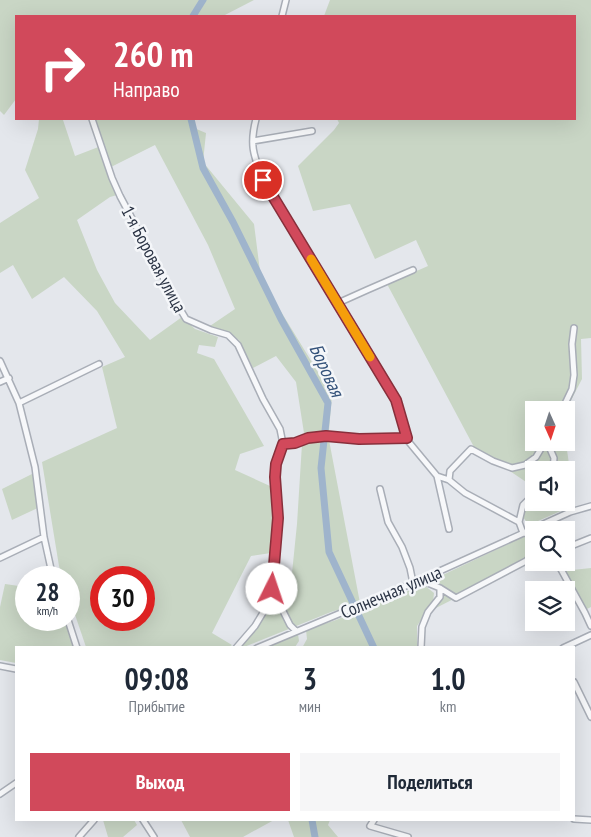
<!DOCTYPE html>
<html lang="ru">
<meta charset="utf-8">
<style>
body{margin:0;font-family:"PT Sans Narrow",sans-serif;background:#f6f6f7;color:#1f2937;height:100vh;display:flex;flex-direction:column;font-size:19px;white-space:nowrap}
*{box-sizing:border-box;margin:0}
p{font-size:16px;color:#747a83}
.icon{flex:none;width:28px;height:28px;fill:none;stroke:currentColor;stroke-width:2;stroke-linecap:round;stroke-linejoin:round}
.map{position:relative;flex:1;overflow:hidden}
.drawer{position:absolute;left:15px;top:646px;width:560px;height:175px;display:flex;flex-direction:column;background:#fff;border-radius:0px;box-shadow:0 5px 20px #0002}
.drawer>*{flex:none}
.guide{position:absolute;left:15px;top:15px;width:561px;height:105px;border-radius:0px;box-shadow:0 5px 20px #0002;background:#d1495b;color:#fff;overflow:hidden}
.needle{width:32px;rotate:177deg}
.buttons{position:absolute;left:525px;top:401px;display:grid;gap:10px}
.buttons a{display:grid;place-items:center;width:50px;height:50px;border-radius:0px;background:#fff;box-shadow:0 5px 20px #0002;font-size:25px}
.speed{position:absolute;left:15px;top:566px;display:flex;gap:10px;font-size:25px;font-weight:700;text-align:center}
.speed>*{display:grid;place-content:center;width:65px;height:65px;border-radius:50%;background:#fff;box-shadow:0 5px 20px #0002;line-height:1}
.speed small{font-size:12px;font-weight:400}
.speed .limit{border:8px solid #d22;background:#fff;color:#111}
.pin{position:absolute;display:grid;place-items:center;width:42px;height:42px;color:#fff;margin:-21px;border:2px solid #fff;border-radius:50%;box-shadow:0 1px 5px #0007}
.me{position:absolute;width:55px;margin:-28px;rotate:4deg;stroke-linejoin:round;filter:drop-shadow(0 0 4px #0008)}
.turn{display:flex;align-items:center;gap:18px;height:105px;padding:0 15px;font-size:22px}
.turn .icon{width:65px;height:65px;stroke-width:2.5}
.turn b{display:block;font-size:35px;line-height:42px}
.eta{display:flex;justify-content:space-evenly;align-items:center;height:85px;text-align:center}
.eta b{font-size:30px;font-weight:700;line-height:35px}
.action{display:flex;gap:10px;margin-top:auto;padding:10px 15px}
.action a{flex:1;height:58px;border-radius:0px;background:#d1495b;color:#fff;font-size:20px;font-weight:700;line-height:58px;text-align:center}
.action a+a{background:#f6f6f7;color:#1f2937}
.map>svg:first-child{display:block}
.green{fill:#c9d6c5;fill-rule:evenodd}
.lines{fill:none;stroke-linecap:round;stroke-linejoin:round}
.river{stroke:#9fb4cc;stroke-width:7}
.minor-casing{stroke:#a9aeb7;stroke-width:8}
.minor{stroke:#f7f8fa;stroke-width:5}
.route-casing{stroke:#882f3b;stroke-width:12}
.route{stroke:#d1495b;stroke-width:9}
.slow{stroke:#f59e0b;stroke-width:9}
.labels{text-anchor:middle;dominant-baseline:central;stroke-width:5;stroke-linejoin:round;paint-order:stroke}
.street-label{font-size:18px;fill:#2b3445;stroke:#f4f6f9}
.water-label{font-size:19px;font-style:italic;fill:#34527a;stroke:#f4f6f9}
</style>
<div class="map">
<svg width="591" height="837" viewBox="0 0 591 837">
<rect width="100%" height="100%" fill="#e4e7ec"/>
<!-- green -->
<path class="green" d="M0 0H254L223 16H16V99L4 115 0 111Z
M330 0H591V338L581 339 582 379 566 410H534V442L566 443 573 492 563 510 529 525 522 516 532 486 474 447 387 284 428 266 416 240 375 259 350 204 313 211 298 166 334 130 339 123 337 119H575V16H324ZM534 470H566V502H534Z
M39 119H67L63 120 75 156 101 146 92 119H192L194 128 206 133 203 162 254 224 261 279 332 395 329 430 304 433 296 382 276 356 253 368 239 340 220 331 207 328 235 309 208 245 155 145 111 167 120 192 117 195 110 197 77 220 97 270 115 303 150 340 182 317 195 329 218 337 215 347 199 345 197 353 214 359 264 446 240 454 235 470 270 486 273 531 271 553 251 556 212 633 232 645 229 647H86L69 597V578L62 577 59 566 42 462 117 428 102 367 125 357 97 311 64 277 32 299 13 265 0 273V223L39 198 25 170 38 129ZM101 578H144V620H101Z
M329 440 360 603 331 612 244 647H241L240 646 261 621 274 577 292 573 297 524 302 444Z
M36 472 42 506 12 520 2 489Z
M525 536 534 539V558L432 610 440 595 428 582Z
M591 568V607L585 610 563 571Z
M5 584 26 587V620H68L78 647 16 648V663L0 660V607Z
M424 585 434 593 433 602 417 626V647L302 648 307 639 306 630 336 620 364 608Z
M298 634 299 641 295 647H265Z
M103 820H134L137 825 123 837H108Z
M181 820H274L243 837H190Z
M288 820H330L328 825 338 837H294Z"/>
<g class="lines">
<!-- river -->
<path class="river" d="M193 16 203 0
M191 119 203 168 233 222 281 319 328 403 321 468 329 552 374 648
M312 820 315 837"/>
<defs>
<path id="minor" d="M282 16 286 0
M92 119 112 178 120 196 180 309 186 319 211 330 228 335 238 345 263 399 280 429 283 444 276 464 275 477 278 518 272 589 267 606 255 626 236 648
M256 119C249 146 254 156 263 180L396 400 408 441 437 476 449 480 465 493 519 522 523 533
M253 141 312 131
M338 303 367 290 413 270
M0 361 19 403
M0 382 9 378
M562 410 572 389 574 375 572 344 574 328
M547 442 554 458 553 470
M283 444 295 443 308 438 326 436 359 439 407 438
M437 476 449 529
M449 480 450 471 471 449 493 461 512 468 525 465 536 457 545 442
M380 489 388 522 402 547 410 568 413 583
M519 522 523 505 534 494
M523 533 534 534
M566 548 591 538
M0 558 44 537
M557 562 585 613 591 626
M53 578 44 537 35 467 19 403 99 364
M420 580 440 588 456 598 526 561 534 554
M272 589 290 625 296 631
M68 620 77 648
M257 648 420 580 570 512 591 506
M421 648 422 627 428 612 440 597V588
M563 648 591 635
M0 666 16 669
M574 682 591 717
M0 794 16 783
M574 819 591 820
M143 820 154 837
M374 820 370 826 408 837
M79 837 94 820"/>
</defs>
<!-- minor casing -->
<use href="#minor" class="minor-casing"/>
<!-- minor -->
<use href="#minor" class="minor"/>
</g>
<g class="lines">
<defs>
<path id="route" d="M263 180 396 400 407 438 359 439 326 436 308 438 295 443 283 444 276 464 275 477 278 518 272 589"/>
</defs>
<!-- route casing -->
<use href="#route" class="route-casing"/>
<!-- route -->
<use href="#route" class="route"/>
<!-- slow -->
<path class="slow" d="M311 259 370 357"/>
</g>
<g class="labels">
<!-- street labels -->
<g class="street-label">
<text transform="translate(154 259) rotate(62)">1-я Боровая улица</text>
<text transform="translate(391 592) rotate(-23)">Солнечная улица</text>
</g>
<!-- water labels -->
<g class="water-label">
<text transform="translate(327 370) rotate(65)">Боровая</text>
</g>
</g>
</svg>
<div class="buttons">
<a><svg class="needle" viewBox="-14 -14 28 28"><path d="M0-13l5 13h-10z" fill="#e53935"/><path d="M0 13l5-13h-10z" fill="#747a83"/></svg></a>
<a><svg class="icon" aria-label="sound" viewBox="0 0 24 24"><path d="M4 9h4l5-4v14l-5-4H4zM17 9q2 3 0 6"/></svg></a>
<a><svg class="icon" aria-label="search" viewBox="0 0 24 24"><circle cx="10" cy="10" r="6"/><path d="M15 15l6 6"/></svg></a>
<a><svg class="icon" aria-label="layers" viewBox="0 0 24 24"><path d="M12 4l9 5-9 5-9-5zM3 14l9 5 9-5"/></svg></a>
</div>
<div class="speed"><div>28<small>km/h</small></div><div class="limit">30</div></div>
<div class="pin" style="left:263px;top:180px;background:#d93025"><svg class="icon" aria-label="arrive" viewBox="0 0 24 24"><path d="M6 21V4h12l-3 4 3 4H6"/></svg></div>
<svg class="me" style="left:272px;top:589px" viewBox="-20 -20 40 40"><circle r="19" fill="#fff"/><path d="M0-13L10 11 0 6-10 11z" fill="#d1495b"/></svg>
<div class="guide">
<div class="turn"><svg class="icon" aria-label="right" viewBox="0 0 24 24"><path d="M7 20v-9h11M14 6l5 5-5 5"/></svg><div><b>260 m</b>Направо</div></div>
</div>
<section class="drawer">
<div class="eta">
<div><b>09:08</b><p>Прибытие</p></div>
<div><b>3</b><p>мин</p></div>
<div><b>1.0</b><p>km</p></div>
</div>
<div class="action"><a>Выход</a><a>Поделиться</a></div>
</section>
</div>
